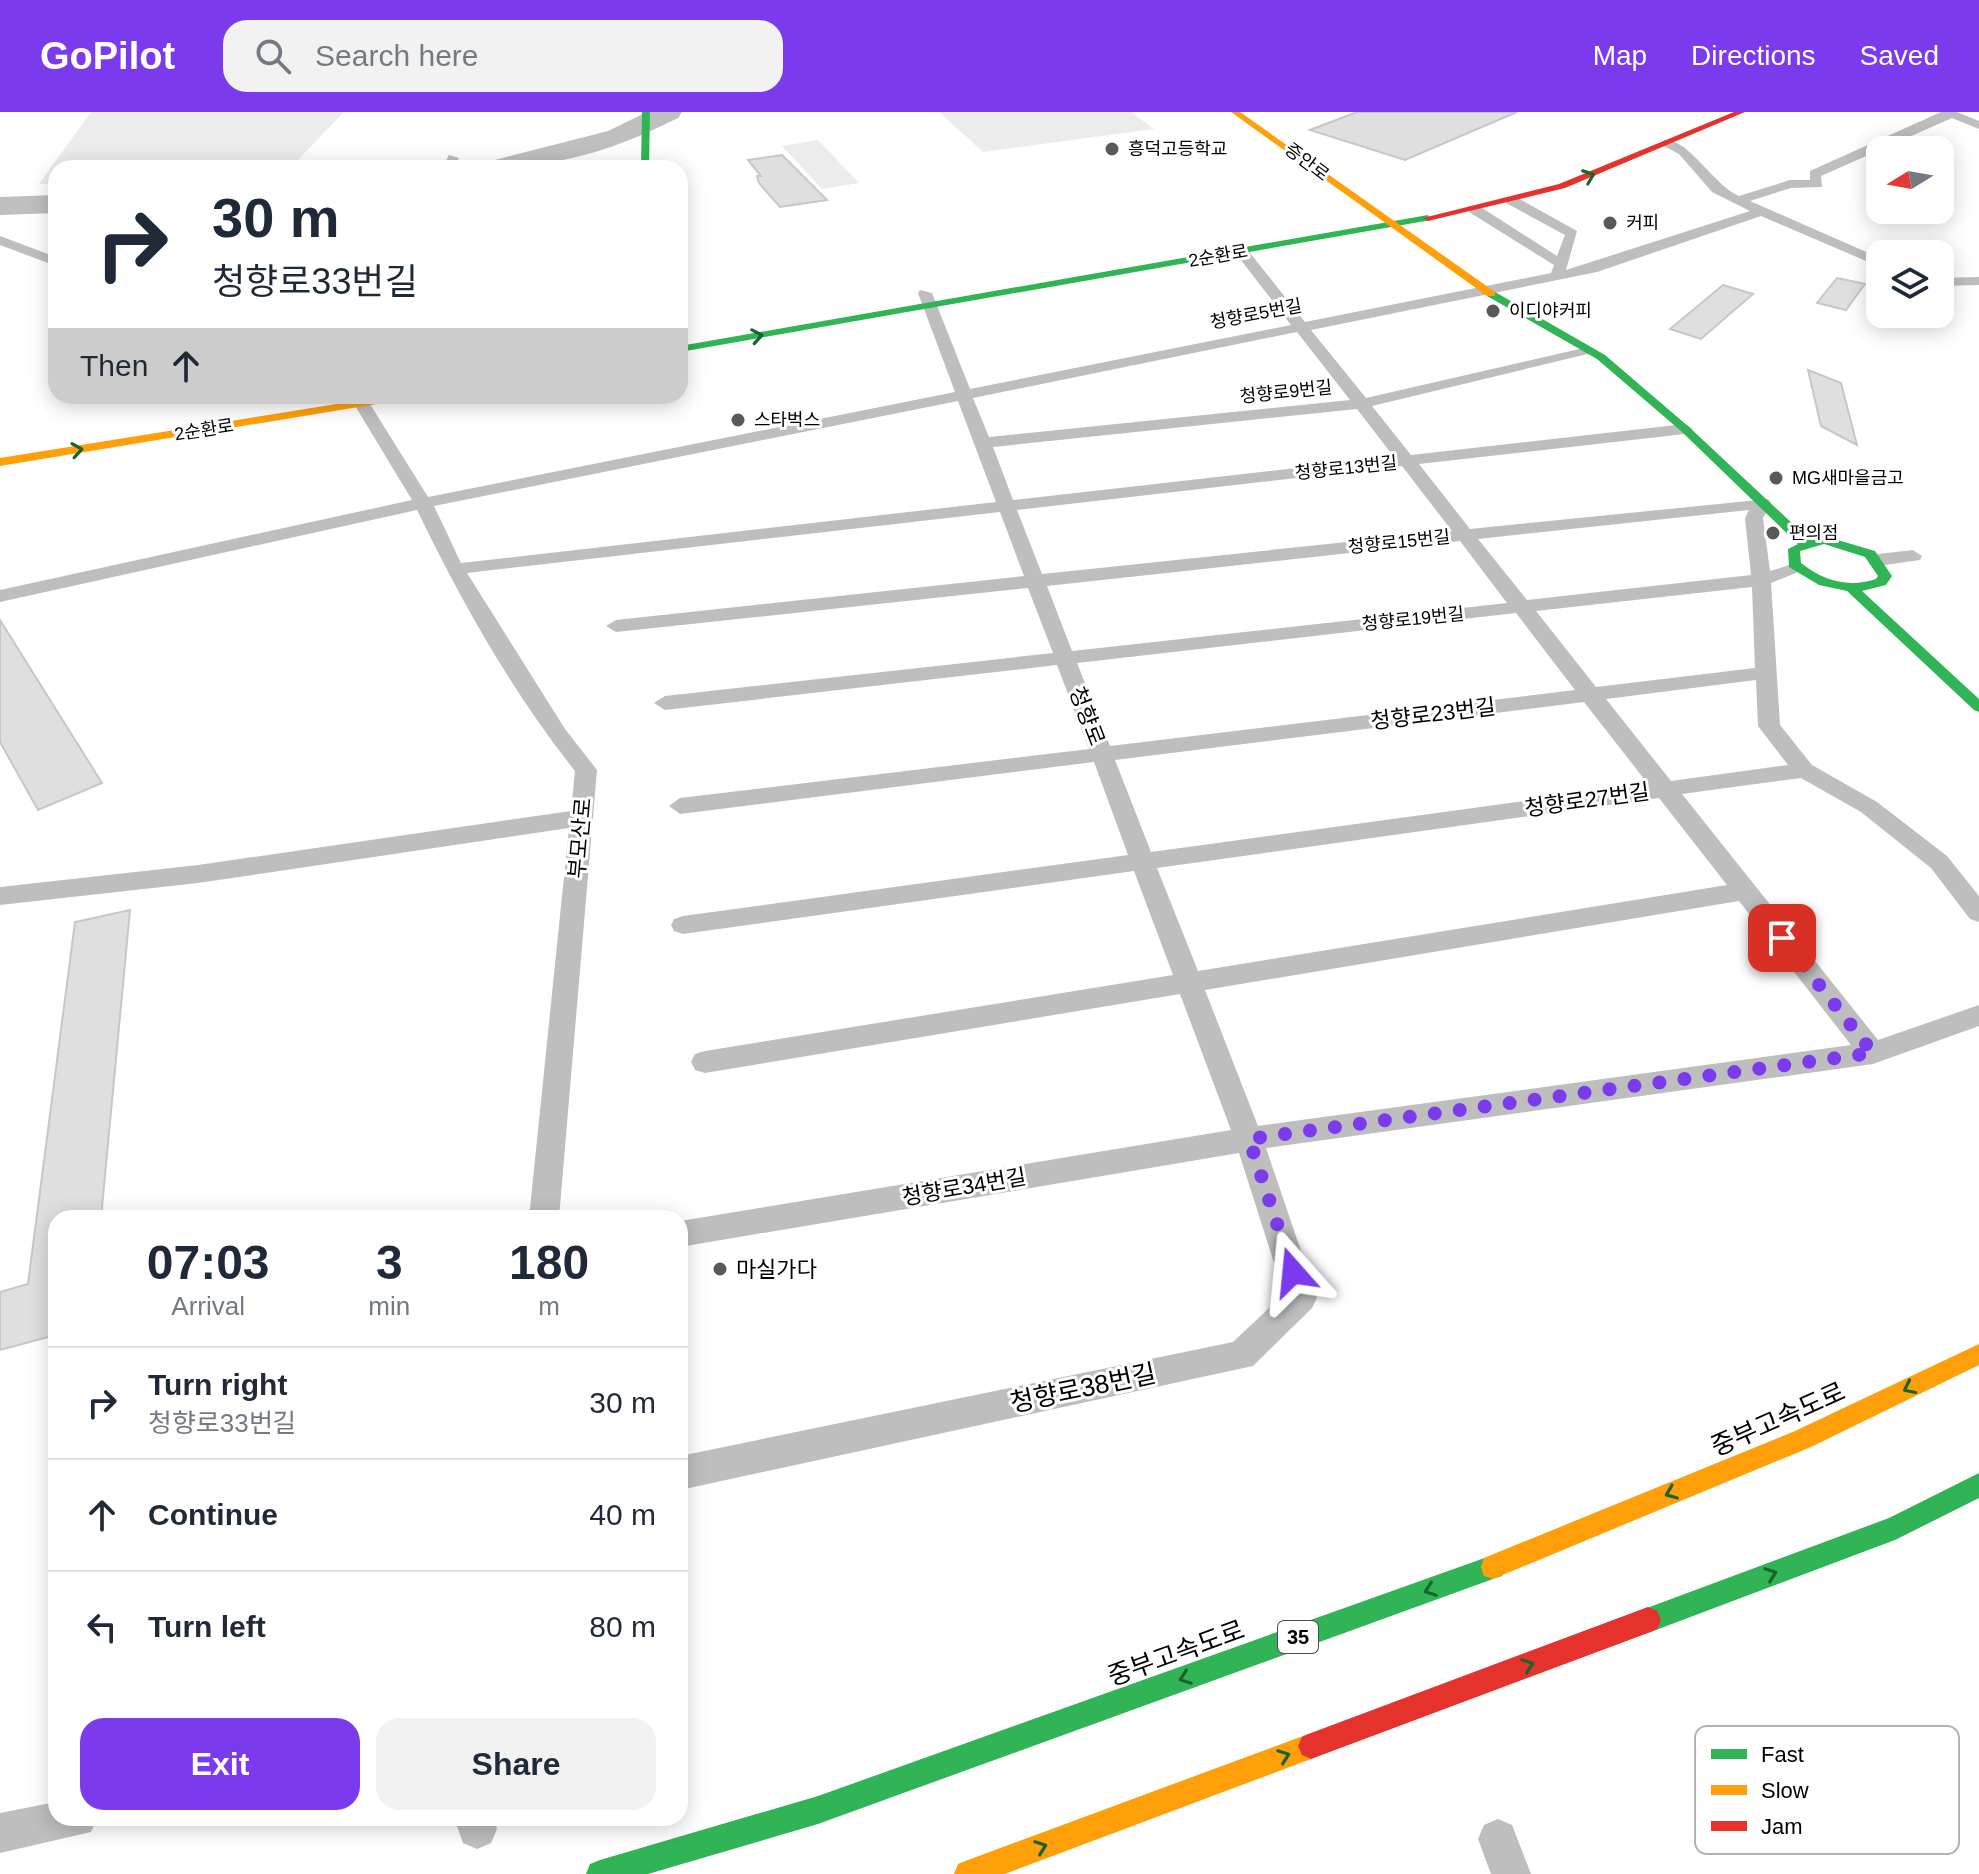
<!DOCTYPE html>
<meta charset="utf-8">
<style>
body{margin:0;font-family:Helvetica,"Noto Sans KR",sans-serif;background:#f2f2f3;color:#1f2937;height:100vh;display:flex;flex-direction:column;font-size:30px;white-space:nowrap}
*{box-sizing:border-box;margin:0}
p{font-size:26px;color:#747a83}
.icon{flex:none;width:44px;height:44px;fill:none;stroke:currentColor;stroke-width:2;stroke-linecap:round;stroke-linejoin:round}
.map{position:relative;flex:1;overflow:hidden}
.drawer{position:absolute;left:48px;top:1098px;width:640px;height:616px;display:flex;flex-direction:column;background:#fff;border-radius:24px;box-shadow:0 4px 20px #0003}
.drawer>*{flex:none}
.top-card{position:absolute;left:48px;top:48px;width:640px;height:244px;border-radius:24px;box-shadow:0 4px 20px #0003;background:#fff;color:#1f2937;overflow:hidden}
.needle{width:52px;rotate:259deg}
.controls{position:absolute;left:1866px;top:24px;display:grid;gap:16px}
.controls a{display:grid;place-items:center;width:88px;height:88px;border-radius:16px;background:#fff;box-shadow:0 4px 20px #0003;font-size:40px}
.pin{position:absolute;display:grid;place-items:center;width:68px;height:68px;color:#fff;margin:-34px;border-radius:16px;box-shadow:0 4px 12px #0006}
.me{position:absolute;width:88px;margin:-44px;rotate:342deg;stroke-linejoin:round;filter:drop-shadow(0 0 6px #0008)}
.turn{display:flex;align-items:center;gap:28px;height:168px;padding:0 32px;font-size:36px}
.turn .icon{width:104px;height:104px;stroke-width:2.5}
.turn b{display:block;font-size:56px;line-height:68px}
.then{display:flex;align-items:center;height:76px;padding:0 32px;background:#0003;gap:16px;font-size:30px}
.eta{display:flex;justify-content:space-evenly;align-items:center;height:136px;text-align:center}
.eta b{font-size:48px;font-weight:600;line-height:56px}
.primary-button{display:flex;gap:16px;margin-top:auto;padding:16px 32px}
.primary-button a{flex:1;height:92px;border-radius:24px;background:#7c3aed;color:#fff;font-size:32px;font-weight:600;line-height:92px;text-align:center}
.primary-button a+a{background:#f2f2f3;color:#1f2937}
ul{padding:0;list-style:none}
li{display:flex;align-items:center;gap:24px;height:112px;padding:0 32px;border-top:2px solid #e0e1e3}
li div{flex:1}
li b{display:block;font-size:30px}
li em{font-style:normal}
header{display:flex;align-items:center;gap:48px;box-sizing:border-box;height:112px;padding:0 40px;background:#7c3aed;color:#fff}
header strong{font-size:38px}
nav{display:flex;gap:44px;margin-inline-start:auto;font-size:28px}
.search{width:560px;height:72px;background:#f2f2f3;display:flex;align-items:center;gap:20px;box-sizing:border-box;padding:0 28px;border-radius:24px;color:#747a83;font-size:30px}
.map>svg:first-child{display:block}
.green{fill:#ececec}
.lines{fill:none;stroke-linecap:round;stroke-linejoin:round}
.river{fill:#bfbfbf;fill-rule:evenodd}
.building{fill:#dfdfdf;stroke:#c7c7c7;stroke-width:2}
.street{fill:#bebebe;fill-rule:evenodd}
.fast{fill:#30b455;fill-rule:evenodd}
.slow{fill:#ff9f0a;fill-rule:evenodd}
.jam{fill:#e5322d;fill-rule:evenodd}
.oneway{stroke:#1a632f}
.route{stroke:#7c3aed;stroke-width:14;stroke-dasharray:0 25.2}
.poi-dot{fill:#595959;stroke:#fff;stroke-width:3}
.labels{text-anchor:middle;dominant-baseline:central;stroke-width:6;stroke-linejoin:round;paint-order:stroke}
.far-poi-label{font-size:18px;fill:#000;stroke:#fff;text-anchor:start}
.far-street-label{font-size:18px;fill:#000;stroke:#fff}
.shield{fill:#fff;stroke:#4c4c4c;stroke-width:2}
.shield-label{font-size:20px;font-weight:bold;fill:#000}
.street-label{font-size:22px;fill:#000;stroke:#fff}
.poi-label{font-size:22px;fill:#000;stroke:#fff;text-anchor:start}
.near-street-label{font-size:26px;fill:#000;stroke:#fff}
.key{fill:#fff;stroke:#b2b2b2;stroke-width:2}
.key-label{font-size:22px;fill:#000}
</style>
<header>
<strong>GoPilot</strong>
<div class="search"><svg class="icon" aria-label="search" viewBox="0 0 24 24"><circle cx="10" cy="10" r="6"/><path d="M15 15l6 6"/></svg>Search here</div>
<nav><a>Map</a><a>Directions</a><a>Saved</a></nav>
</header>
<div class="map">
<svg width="1979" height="1762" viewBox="0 0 1979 1762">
<rect width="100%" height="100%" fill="#fff"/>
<!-- green -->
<path class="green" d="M91 0H344L290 56H56V72H39Z
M939 0H1131L1154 17 983 40Z
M818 28 859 71 822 77 782 34Z"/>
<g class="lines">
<!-- river -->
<path class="river" d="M647 0H682L678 6C612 39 556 56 482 56L487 50 608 19Z
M56 83V101L0 103V85Z"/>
</g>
<!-- building -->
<path class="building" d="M1357 0H1517L1405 48 1310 18Z
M782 43 827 88 780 95 759 71 757 64H761L748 48Z
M1837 166 1865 172 1846 198 1817 191Z
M1723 173 1753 182 1701 227 1670 217Z
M1808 258 1841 271 1857 333 1821 314Z
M0 508 102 671 38 698 0 630Z
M130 798 101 1106H56V1223L0 1238V1180L28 1172 75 810Z"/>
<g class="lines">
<!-- street -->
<path class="street" d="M1941 0H1957L1979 9V17L1952 6 1821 64 1822 75 1791 76 1750 89 1880 146V155L1761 104 1597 160 1311 218 1366 286 1588 235 1596 240 1372 294 1411 343 1685 312 1693 317 1685 322 1419 352 1470 417 1768 387 1771 391 1763 406 1770 459 1799 450 1808 456 1771 471 1780 613 1812 653 1877 690 1947 744 1979 784V810L1970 807 1931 756 1861 700 1801 666 1682 682 1878 928 1979 893V914L1873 952 1266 1036 1317 1186 1312 1196 1253 1254 680 1378V1344L1233 1230 1284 1182 1239 1041 680 1135V1109L1231 1018 1180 882 705 961 695 958 691 950 695 942 705 939 1173 863 1134 759 683 822 674 819 671 813 674 807 683 804 1128 743 1094 650 680 702 669 694 680 686 1089 637 1057 553 665 598 654 591 665 584 1053 541 1028 476 616 520 606 514 616 508 1024 464 1000 400 467 461 565 617 597 658 559 1106H529L569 716 198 771 0 793V775L198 753 571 699 575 659C512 580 461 489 417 398L0 490V478L412 388 354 292 356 289H368L428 385 955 280 918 181 920 178 932 181 970 277 1291 213 1237 143V137H1247L1305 210 1551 161 1554 153 1469 100V94H1479L1557 144 1565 123 1506 91V85H1516L1577 119 1566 158 1750 99 1712 80 1679 42 1664 34V28C1689 26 1712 72 1739 84L1790 68H1810V59ZM1297 220 1350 288 989 325 973 286ZM958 289 996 390 461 451 434 394ZM1357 297 1394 345 1013 388 993 335ZM1402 354 1452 419 1042 462 1017 398ZM1749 398 1745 406 1751 463 1527 488 1478 427ZM1460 429 1507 491 1072 539 1047 474ZM1752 475 1755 556 1596 575 1536 499ZM1516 501 1575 578 1110 634 1077 551ZM1756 568 1758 614 1788 653 1671 669 1606 587ZM1584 590 1648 672 1151 740 1115 648ZM1659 686 1727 773 1198 859 1157 756ZM1739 789 1851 933 1258 1014 1205 878Z
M449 43 459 46 454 56H442Z
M0 124 56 145V154L0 133Z
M1979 165V173L1940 174V166Z
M1913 438 1922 444 1920 448 1878 454 1869 448 1878 442Z
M56 1690V1706H97L91 1720 0 1741V1701Z
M454 1706H494L497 1717 491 1731 477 1737 463 1731Z
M1498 1707 1512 1713 1531 1762H1491L1478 1727 1484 1713Z"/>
<!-- fast -->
<path class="fast" d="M642 0H650L649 56H641Z
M1428 103 1431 108 680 240V234Z
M1487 180H1495L1605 243 1689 315 1810 428 1824 424 1875 439 1892 464 1886 473 1862 479 1979 587V600L1974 598 1847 479 1819 473 1789 455 1788 437 1798 432 1681 319 1597 247 1487 184ZM1824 432 1865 445 1878 464 1876 467C1848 476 1824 469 1801 451L1800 439Z
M1979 1361V1386L1895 1428 1648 1521 1639 1517 1635 1508 1639 1499 1889 1406Z
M1493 1443 1502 1446 1505 1455 1502 1464 1493 1467 818 1712 648 1762H586L590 1752 600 1748 818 1684Z"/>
<!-- slow -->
<path class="slow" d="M1231 0H1240L1495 180V184H1487Z
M386 284H413L407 287 0 354V346Z
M1979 1232V1253L1811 1335 1493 1467 1484 1464 1481 1455 1484 1446 1795 1319Z
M1311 1621 1320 1625 1324 1634 1320 1643 1311 1647 1005 1762H954L958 1752 968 1748Z"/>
<!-- jam -->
<path class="jam" d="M1734 0H1745L1565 76 1428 109 1423 106 1559 72Z
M1648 1495 1657 1499 1661 1508 1657 1517 1648 1521 1311 1647 1302 1643 1298 1634 1302 1625 1311 1621Z"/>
</g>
<!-- one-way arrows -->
<defs><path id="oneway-chevron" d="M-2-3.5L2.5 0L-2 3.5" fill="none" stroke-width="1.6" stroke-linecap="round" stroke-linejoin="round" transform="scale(2)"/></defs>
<g class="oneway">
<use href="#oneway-chevron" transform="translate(1589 64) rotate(-21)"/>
<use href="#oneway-chevron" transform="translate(757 224) rotate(-10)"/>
<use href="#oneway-chevron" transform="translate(77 338) rotate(-9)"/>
<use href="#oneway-chevron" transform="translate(1909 1276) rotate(154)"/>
<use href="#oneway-chevron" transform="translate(1671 1381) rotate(158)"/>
<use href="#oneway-chevron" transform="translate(1771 1462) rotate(-20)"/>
<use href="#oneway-chevron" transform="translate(1430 1478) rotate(160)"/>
<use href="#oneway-chevron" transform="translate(1528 1553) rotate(-20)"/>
<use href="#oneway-chevron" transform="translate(1185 1566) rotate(160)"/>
<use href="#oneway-chevron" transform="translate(1284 1644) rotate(-20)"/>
<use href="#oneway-chevron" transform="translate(1041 1735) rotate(-20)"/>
</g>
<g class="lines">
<!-- route -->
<path class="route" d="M1293 1160 1249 1027 1873 941 1782 826"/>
</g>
<!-- markers -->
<g class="poi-dot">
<circle cx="1112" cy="37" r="8"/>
<circle cx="1610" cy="111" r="8"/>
<circle cx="1493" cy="199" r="8"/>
<circle cx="738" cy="308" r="8"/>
<circle cx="1776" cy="366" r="8"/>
<circle cx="1773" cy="421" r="8"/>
<circle cx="720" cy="1157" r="8"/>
</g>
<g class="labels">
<!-- far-poi labels -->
<g class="far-poi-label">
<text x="1128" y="37">흥덕고등학교</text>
<text x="1626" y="111">커피</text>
<text x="1509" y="199">이디야커피</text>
<text x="754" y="308">스타벅스</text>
<text x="1792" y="366">MG새마을금고</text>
<text x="1789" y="421">편의점</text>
</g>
<!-- far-street labels -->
<g class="far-street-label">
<text transform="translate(1307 50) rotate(37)">증안로</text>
<text transform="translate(1218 144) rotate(-10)">2순환로</text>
<text transform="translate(1256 202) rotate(-11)">청향로5번길</text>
<text transform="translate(1286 280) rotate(-6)">청향로9번길</text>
<text transform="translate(204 318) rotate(-9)">2순환로</text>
<text transform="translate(1346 356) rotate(-6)">청향로13번길</text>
<text transform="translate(1399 430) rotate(-6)">청향로15번길</text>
<text transform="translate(1413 507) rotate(-6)">청향로19번길</text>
</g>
<!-- shield labels -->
<rect class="shield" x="1278" y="1509" width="40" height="32" rx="6"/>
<g class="shield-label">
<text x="1298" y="1525">35</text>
</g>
<!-- street labels -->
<g class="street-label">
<text transform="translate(1433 602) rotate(-7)">청향로23번길</text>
<text transform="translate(1087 604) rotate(69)">청향로</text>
<text transform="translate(1587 688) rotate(-8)">청향로27번길</text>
<text transform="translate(580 726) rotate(-85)">부모산로</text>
<text transform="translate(964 1075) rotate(-10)">청향로34번길</text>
</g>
<!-- poi labels -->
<g class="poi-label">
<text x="736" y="1157">마실가다</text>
</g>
<!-- near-street labels -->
<g class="near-street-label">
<text transform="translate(1083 1276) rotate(-12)">청향로38번길</text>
<text transform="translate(1778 1307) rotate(-24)">중부고속도로</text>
<text transform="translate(1176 1541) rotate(-20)">중부고속도로</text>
</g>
</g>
<!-- legend -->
<rect x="1695" y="1614" width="264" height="128" rx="12" class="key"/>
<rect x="1711" y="1637" width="36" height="10" fill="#30b455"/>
<rect x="1711" y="1673" width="36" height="10" fill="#ff9f0a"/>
<rect x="1711" y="1709" width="36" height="10" fill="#e5322d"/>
<g class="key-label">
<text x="1761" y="1650">Fast</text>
<text x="1761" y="1686">Slow</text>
<text x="1761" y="1722">Jam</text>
</g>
</svg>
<div class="controls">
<a><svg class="needle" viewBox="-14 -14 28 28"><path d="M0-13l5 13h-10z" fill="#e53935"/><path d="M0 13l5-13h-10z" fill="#747a83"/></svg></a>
<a><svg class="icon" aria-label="layers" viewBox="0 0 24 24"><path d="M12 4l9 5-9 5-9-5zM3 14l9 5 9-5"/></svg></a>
</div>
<div class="pin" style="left:1782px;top:826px;background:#d93025"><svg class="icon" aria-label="arrive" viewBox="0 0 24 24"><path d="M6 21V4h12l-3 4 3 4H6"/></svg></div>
<svg class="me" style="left:1293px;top:1160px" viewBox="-20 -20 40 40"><path d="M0-17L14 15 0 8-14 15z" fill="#7c3aed" stroke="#fff" stroke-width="4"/></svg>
<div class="top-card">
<div class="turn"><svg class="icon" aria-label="right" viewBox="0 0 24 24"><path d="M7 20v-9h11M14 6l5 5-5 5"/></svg><div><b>30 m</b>청향로33번길</div></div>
<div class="then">Then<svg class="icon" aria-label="ahead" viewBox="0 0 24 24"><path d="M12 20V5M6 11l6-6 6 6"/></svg></div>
</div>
<section class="drawer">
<div class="eta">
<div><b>07:03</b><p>Arrival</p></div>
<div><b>3</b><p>min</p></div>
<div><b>180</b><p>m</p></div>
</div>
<ul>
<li><svg class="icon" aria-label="right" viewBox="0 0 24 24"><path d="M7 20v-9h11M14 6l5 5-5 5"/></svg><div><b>Turn right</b><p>청향로33번길</p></div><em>30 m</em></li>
<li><svg class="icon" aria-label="ahead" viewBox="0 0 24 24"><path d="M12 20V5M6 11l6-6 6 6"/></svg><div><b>Continue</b></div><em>40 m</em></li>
<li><svg class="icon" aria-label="left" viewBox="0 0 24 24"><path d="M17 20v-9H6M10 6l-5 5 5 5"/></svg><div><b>Turn left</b></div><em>80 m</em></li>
</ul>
<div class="primary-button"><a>Exit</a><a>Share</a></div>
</section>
</div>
